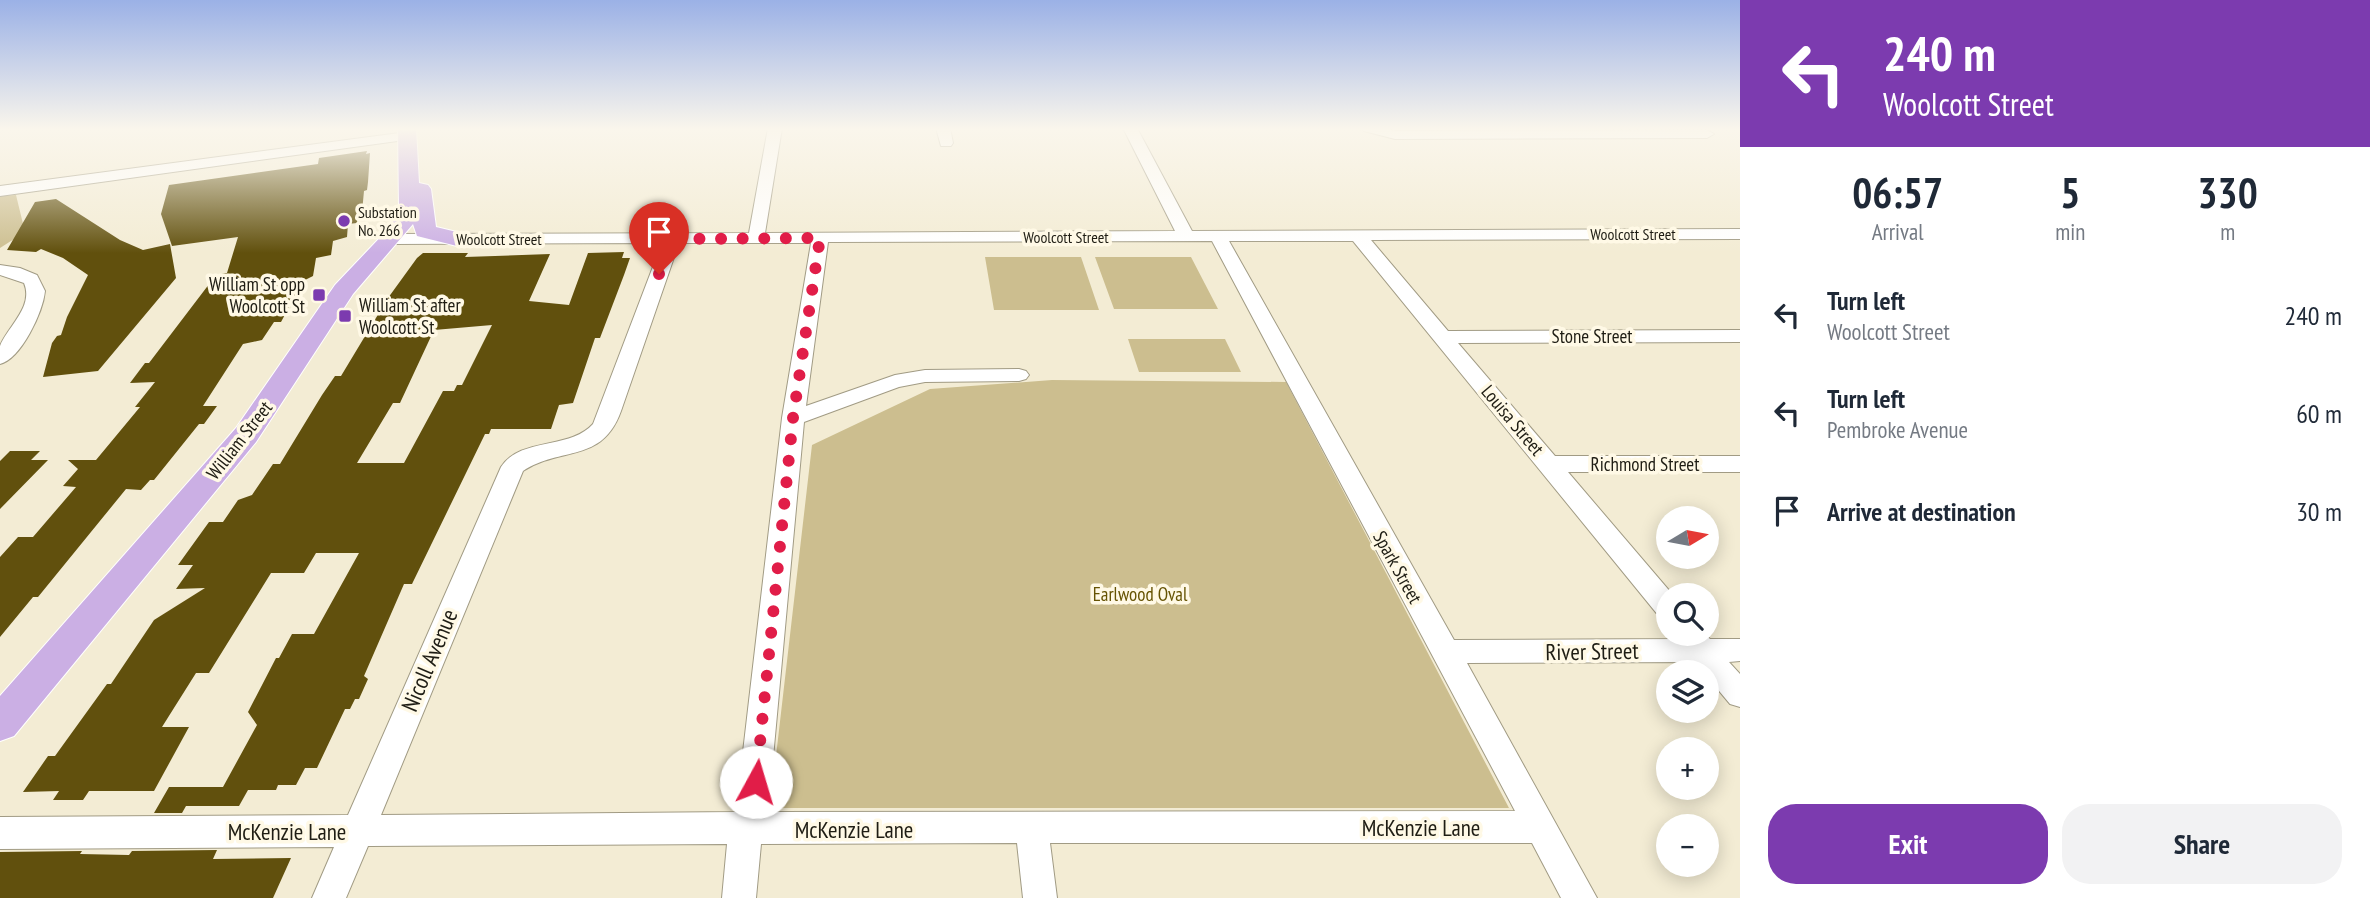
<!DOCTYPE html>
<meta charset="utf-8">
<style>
body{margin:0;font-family:"PT Sans Narrow",sans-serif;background:#f2f2f3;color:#1f2937;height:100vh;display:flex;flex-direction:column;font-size:26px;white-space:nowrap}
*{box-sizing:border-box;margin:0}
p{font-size:23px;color:#747a83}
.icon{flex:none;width:38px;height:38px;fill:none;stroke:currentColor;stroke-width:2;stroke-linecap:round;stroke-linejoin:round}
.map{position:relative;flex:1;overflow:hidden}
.details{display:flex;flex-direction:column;background:#fff;width:630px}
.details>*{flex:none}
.guide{background:#7c3baf;color:#fff;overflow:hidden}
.needle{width:46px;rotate:80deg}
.controls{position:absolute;left:1656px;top:506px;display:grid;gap:14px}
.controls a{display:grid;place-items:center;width:63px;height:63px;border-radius:50%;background:#fff;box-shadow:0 4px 18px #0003;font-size:35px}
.pin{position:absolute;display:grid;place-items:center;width:60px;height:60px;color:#fff;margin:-72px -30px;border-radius:50% 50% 50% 0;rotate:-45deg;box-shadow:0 0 7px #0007}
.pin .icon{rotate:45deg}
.me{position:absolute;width:77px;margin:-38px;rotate:6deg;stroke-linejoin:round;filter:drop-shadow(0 0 5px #0008)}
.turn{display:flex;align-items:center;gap:24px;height:147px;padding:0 28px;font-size:32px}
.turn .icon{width:91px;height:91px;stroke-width:2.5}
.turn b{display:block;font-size:49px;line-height:60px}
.eta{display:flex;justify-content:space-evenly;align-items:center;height:119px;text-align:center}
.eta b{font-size:42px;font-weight:600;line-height:49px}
.button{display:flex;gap:14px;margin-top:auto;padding:14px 28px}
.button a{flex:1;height:80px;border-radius:28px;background:#7c3baf;color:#fff;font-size:28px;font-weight:600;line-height:80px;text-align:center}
.button a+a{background:#f2f2f3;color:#1f2937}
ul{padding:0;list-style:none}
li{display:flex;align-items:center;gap:21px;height:98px;padding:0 28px}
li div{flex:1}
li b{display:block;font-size:26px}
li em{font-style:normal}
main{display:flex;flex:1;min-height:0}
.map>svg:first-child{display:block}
.green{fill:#ccbe8f}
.building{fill:#61500d;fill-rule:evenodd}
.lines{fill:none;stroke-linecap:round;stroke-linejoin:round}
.minor-casing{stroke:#a19b84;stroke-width:2}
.major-casing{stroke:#fff;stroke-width:2}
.minor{fill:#fff;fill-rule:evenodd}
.major{fill:#cbafe4;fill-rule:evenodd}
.route{stroke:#e11d48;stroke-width:12;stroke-dasharray:0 21.6}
.poi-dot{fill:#7c3baf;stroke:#fff9e6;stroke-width:2.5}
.labels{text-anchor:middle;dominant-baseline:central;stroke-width:7;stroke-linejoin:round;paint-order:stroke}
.far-poi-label{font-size:16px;fill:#1f1d14;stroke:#fff9e6;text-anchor:start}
.far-street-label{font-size:16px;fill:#1f1d14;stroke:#fff9e6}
.poi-label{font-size:19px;fill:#1f1d14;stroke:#fff9e6;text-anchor:end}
.street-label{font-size:19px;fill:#1f1d14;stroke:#fff9e6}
.park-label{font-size:19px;fill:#665303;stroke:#fff9e6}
.near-street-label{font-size:23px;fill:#1f1d14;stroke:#fff9e6}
</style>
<main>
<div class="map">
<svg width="1740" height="898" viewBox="0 0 1740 898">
<rect width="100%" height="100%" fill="#f3ecd4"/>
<!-- green -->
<path class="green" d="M16 195 25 232 0 248V196Z
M985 257H1081L1099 310H994Z
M1095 257H1191L1218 309H1114Z
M1128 339H1225L1241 372H1139Z
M1052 380 1286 382 1509 808H770L812 445 930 389Z"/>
<!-- building -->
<path class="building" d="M367 151 366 154 370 153 368 182 367 190 364 191 362 212 358 213 357 223 348 224 347 237 333 241 331 255 316 258 313 276 303 281 281 322H274L262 340 243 344 203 406H217L204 424H199L154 480H150L141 490 126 489 38 597H33L0 637V557L18 537H33L76 487 63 486 78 469 68 460H96L140 407H135L155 382 130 383 145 363H149L216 275 227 273 238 237 172 246 161 214 169 185 318 164 319 158Z
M56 199 120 240 143 250 170 244 176 278 98 371 43 377 52 343 57 336 61 335 67 317 88 275 63 258 41 249 36 252 7 250 35 202Z
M624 252 622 258H630L624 275 600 338H595L573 403 559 405 551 429H491L489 434H485L412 584H404L364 676 368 679 359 699H355L350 709H345L317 768H305L296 785H278L276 790H248L239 806H186L182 813H154L169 787H223L257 725 248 712 276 658H279L292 634H314L359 553H316L304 573H271L209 673H196L162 727H189L154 791H89L83 800H53L59 791 23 792 48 756H55L107 684H111L154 620 205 588 176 589 193 565H178L209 522H223L238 500 252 495 273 464H280L322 395 335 376H341L388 298 417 258 423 253H468L465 257 550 254 529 301 569 305 588 253ZM492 325 462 385H457L454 391H443L404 463H357L393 403H400L434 330Z
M10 451H40L31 460H48L0 509V461Z
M217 850 213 859 291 858 273 898H0V852L82 851 80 854 129 855 132 851Z"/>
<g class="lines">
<defs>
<path id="minor" d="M768 128H782L765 233 1175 231 1123 128H1137L1192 231 1740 229V239L1371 240 1448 331 1740 330V342L1458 343 1555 456H1740V472H1568L1673 595H1668V618L1658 615 1353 241H1229L1454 640 1678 639 1675 634H1705L1710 639H1740V661L1729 662 1740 674V707L1730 704 1695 662 1467 663 1597 898H1561L1532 843H1050L1057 898H1023L1017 843 761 844 756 898H722L727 844 368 846 346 898H312L334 847 0 849V817L348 815 501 467C520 437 570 450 593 424L662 243 393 244 384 239 393 234 749 233ZM1212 241 1515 811 768 812 804 422 899 387 925 382 1019 381 1026 379 1029 375 1026 371 1019 369 925 370 895 375 806 406 828 242ZM679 243H811L782 418 736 812 381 815 523 471C561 446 602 464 621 411Z
M936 128H950L953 143 951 146H941Z
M1362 128H1383L1395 131 1707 130 1714 134 1707 138 1395 139 1364 131Z
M407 132 414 136 412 139 0 196V186Z
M0 265 20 268 37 275 45 291C43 312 21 359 0 364 0 359 0 351 0 346 8 326 34 307 24 283L0 275Z"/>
<path id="major" d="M398 128H416L419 183 428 185 431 189 436 227 465 234 468 239 465 244 457 246 417 236 413 224 353 294 256 442 14 736 0 741V696L236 428 335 285 391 226 399 206Z"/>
</defs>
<!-- minor casing -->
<use href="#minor" class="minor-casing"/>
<!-- major casing -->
<use href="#major" class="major-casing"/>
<!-- minor -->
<use href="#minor" class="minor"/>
<!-- major -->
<use href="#major" class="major"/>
</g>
<!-- sky -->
<linearGradient id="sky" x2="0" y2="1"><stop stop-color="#9bb1e6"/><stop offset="0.51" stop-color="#faf6ec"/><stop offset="1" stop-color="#faf6ec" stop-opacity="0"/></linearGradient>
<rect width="1740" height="253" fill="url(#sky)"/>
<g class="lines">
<!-- route -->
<path class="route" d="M659 274 672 239 820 238 793 418 756 782"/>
</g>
<!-- markers -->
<g class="poi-dot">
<circle cx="344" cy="221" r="7"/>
<rect x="312" y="288" width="14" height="14" rx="3.5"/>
<rect x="338" y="309" width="14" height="14" rx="3.5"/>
</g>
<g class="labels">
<!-- far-poi labels -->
<g class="far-poi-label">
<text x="358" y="212">Substation<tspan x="358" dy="18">No. 266</tspan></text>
</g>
<!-- far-street labels -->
<g class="far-street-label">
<text x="1633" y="234">Woolcott Street</text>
<text x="1066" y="237">Woolcott Street</text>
<text x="499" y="239">Woolcott Street</text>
</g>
<!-- poi labels -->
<g class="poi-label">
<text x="305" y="284">William St opp<tspan x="305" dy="22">Woolcott St</tspan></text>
<text x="359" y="305" text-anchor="start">William St after<tspan x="359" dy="22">Woolcott St</tspan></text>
</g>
<!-- street labels -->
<g class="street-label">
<text x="1592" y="336">Stone Street</text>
<text transform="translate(1513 420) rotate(50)">Louisa Street</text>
<text transform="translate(239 440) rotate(-52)">William Street</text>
<text x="1645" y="464">Richmond Street</text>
<text transform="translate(1398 567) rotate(61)">Spark Street</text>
</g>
<!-- park labels -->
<g class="park-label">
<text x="1140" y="594">Earlwood Oval</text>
</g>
<!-- near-street labels -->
<g class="near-street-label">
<text transform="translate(1592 651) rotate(-1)">River Street</text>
<text transform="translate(429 660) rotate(-67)">Nicoll Avenue</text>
<text x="1421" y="827">McKenzie Lane</text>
<text x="854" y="829">McKenzie Lane</text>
<text x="287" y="831">McKenzie Lane</text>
</g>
</g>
</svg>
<div class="controls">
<a><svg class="needle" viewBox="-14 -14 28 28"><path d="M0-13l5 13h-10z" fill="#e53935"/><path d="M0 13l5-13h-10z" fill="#747a83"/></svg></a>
<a><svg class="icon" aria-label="search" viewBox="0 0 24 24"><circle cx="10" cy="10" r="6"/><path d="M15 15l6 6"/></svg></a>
<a><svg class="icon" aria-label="layers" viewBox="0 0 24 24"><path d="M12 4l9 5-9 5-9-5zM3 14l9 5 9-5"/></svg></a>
<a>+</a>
<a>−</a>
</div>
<div class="pin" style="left:659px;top:274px;background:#d93025"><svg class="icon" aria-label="arrive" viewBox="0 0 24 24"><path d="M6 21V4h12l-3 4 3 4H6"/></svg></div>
<svg class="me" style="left:756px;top:782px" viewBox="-20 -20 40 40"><circle r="19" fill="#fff"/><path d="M0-13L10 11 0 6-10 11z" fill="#e11d48"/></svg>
</div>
<section class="details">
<div class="guide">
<div class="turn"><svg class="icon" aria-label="left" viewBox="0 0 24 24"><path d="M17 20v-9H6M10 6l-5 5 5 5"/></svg><div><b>240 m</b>Woolcott Street</div></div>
</div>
<div class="eta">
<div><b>06:57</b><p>Arrival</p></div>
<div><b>5</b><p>min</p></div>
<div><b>330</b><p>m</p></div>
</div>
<ul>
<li><svg class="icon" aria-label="left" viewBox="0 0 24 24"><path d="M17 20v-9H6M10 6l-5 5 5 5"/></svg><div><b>Turn left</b><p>Woolcott Street</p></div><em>240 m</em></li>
<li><svg class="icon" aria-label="left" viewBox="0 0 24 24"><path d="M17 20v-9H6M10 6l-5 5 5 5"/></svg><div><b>Turn left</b><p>Pembroke Avenue</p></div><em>60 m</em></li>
<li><svg class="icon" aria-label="arrive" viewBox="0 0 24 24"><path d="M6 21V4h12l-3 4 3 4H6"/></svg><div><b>Arrive at destination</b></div><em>30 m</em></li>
</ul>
<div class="button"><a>Exit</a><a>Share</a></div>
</section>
</main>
